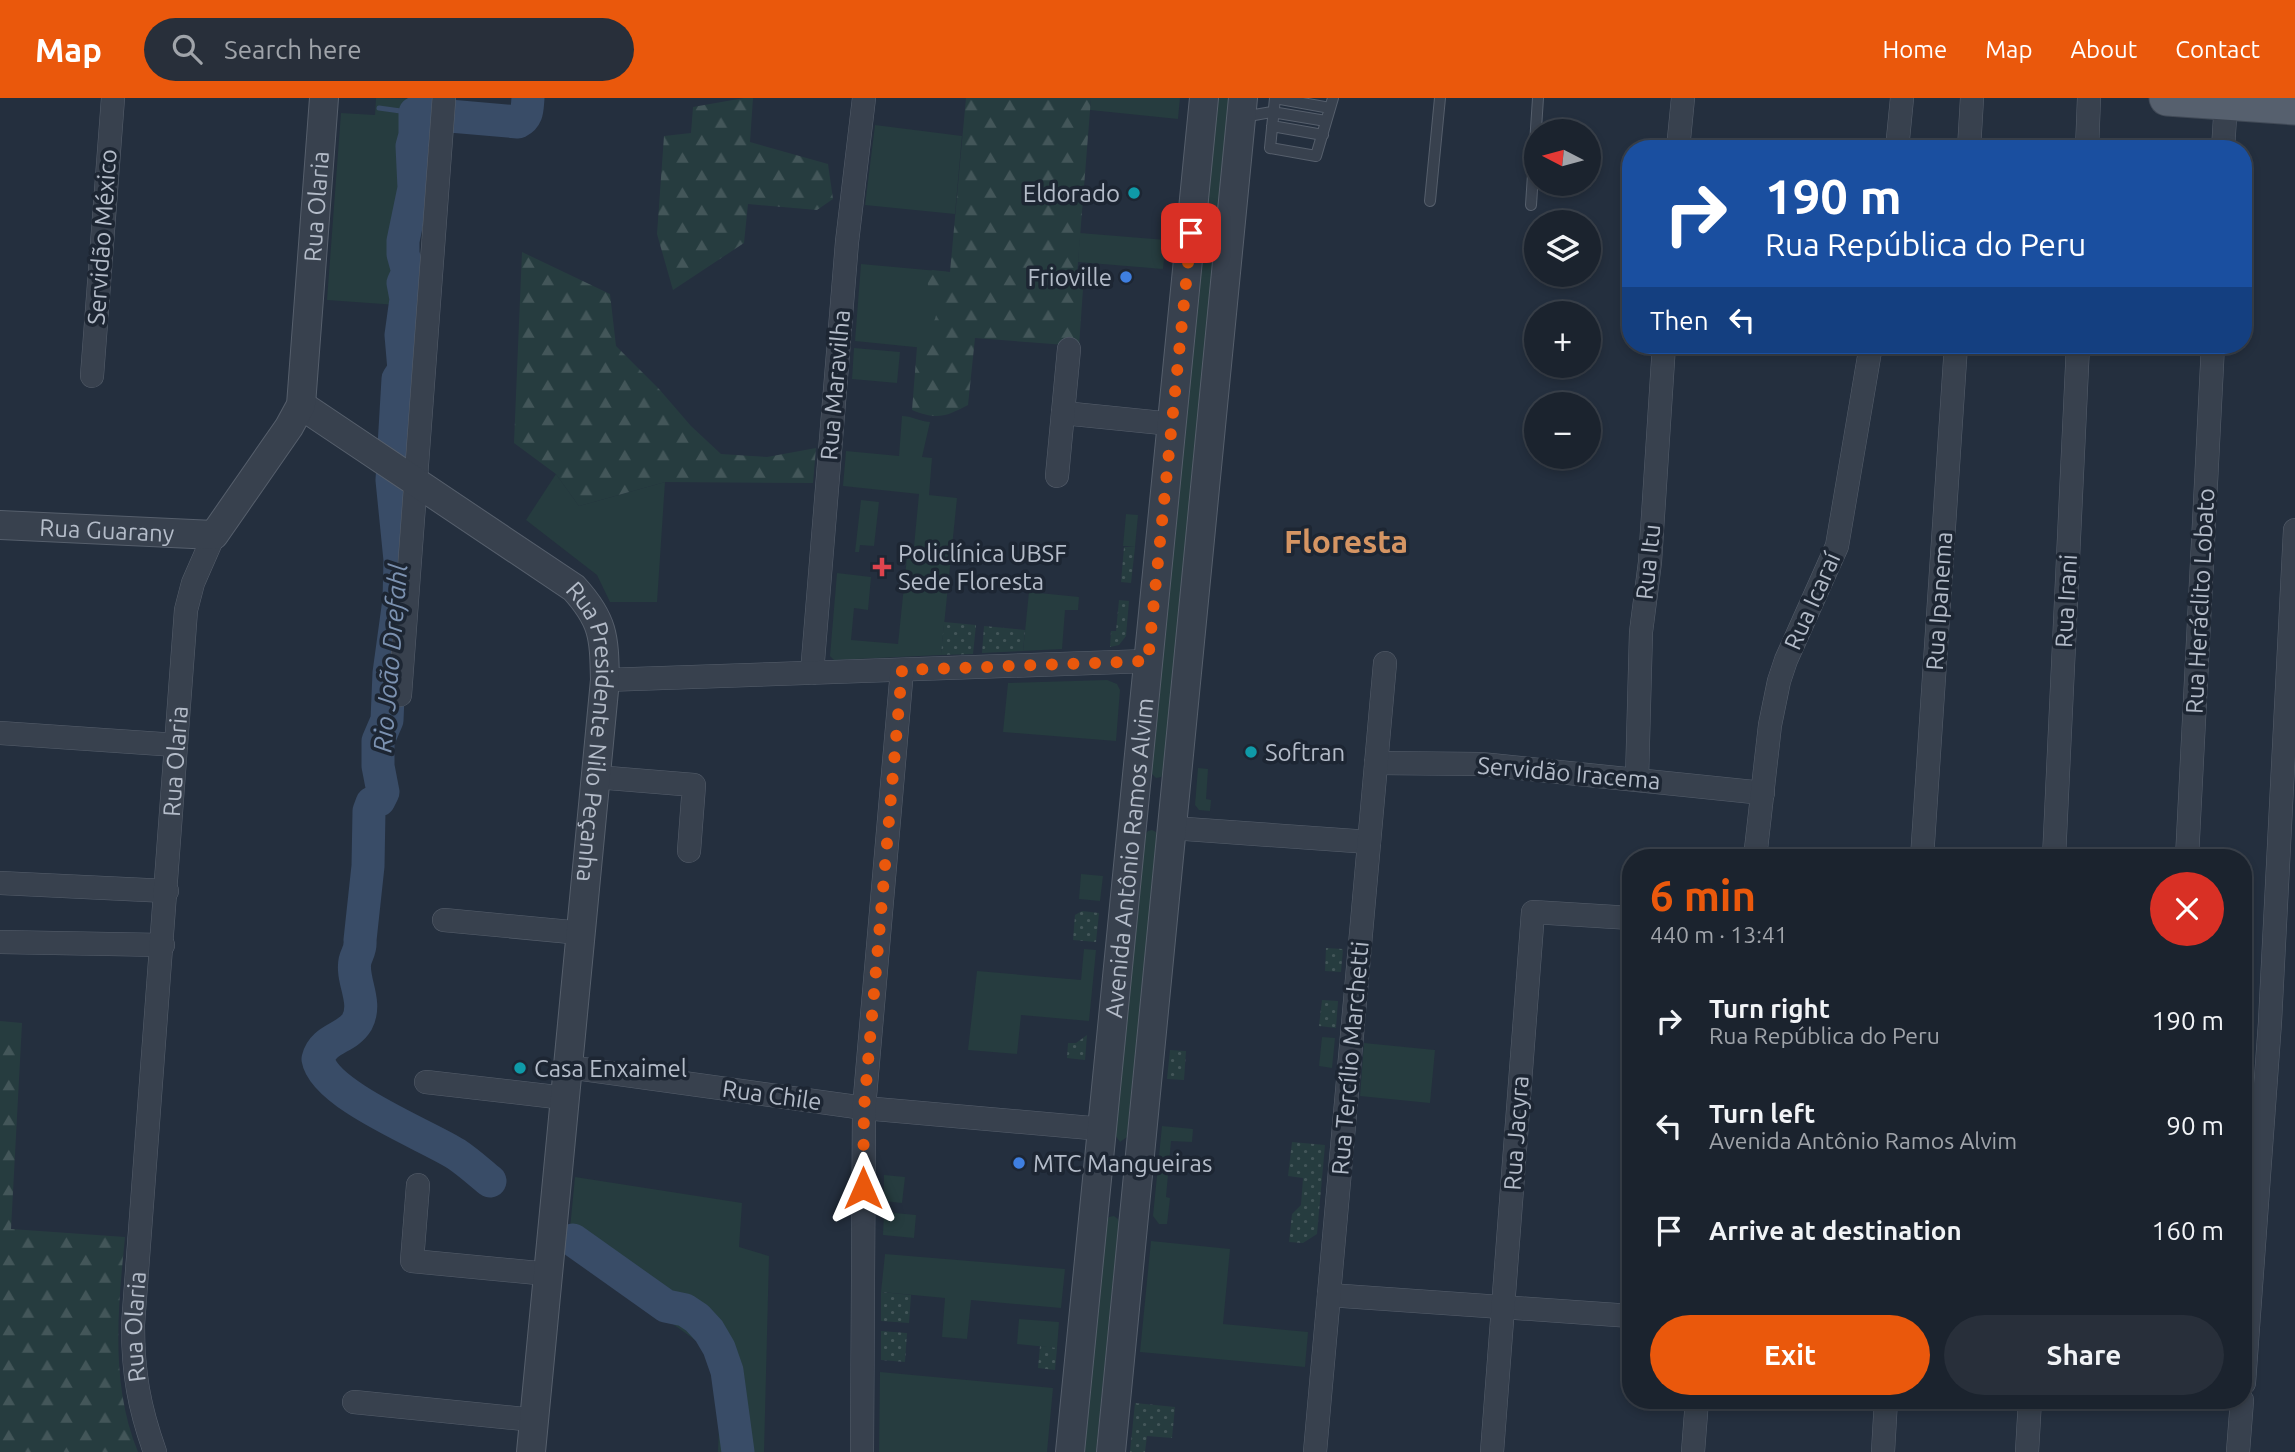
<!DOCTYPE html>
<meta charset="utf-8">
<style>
body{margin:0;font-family:Ubuntu,sans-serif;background:#282f3a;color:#f1f3f6;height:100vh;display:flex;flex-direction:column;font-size:26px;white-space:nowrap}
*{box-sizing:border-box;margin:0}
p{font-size:23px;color:#a0a4aa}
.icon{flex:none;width:38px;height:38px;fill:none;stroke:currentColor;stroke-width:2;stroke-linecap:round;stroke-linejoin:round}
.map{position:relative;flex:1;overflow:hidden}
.drawer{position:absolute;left:1622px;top:751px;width:630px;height:560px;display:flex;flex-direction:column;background:#1b232e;border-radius:28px;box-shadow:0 4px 10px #0003,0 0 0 2px #39404a}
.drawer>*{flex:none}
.banner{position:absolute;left:1622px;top:42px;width:630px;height:214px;border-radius:28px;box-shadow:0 4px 10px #0003,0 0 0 2px #39404a;background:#1a4fa0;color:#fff;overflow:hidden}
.needle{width:46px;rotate:276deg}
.tools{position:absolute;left:1524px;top:21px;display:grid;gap:14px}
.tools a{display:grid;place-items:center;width:77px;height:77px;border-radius:50%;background:#1b232e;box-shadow:0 4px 10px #0003,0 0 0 2px #39404a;font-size:35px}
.pin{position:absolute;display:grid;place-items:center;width:60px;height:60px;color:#fff;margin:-30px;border-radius:14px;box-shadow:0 4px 10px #0006}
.me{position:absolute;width:77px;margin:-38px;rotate:0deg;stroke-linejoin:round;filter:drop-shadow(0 0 5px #0008)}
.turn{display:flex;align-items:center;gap:24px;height:147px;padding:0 28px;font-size:32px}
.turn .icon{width:91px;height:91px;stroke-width:2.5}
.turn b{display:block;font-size:49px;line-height:60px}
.then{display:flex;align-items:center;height:66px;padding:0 28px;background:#0003;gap:14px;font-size:26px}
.round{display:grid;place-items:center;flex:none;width:74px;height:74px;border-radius:37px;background:#282f3a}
.headline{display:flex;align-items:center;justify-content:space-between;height:119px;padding:0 28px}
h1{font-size:42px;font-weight:700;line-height:52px;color:#ea580c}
.button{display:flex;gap:14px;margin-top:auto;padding:14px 28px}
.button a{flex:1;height:80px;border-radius:42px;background:#ea580c;color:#fff;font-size:28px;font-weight:700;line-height:80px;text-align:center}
.button a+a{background:#282f3a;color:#f1f3f6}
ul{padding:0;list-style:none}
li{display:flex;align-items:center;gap:21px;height:105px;padding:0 28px}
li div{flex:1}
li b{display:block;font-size:26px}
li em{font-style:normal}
header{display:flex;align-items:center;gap:42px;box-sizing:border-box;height:98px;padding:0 35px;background:#ea580c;color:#fff}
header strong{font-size:33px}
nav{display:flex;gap:38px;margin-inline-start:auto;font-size:24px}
.search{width:490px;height:63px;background:#282f3a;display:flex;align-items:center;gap:18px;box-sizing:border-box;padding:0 24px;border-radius:38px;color:#a0a4aa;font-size:26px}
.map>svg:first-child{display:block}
.green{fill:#263c3f}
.forest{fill:url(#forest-firs)}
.garden{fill:url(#garden-dots)}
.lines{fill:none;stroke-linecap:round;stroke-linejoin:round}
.stream{stroke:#394c67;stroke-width:5}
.river{stroke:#394c67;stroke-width:33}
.service-casing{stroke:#565f6c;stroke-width:12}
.minor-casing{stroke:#565f6c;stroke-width:24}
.tertiary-casing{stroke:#565f6c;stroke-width:30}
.primary-casing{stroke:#414a57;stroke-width:37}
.service{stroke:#38414e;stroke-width:10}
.minor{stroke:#38414e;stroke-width:23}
.tertiary{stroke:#38414e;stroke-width:28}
.primary{stroke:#56606e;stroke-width:35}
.route{stroke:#ea580c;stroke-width:12;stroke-dasharray:0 21.6}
.culture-dot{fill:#0f9aa8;stroke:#1d2633;stroke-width:2.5}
.shop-dot{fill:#3f7fe0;stroke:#1d2633;stroke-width:2.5}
.health-dot{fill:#e0444e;stroke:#1d2633;stroke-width:2.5}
.labels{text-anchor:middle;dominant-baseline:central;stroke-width:7;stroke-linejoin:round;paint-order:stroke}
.poi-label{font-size:24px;fill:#b4bcc9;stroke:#1d2633;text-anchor:start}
.street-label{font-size:24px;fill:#b4bcc9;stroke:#1d2633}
.water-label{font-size:26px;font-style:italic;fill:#7c92b1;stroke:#1d2633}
.district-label{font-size:32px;font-weight:bold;fill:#d59563;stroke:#1d2633}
</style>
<header>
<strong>Map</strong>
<div class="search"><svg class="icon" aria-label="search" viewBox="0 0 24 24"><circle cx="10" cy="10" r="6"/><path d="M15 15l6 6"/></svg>Search here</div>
<nav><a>Home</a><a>Map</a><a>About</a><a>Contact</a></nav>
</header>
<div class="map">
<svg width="2295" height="1354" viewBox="0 0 2295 1354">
<defs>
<pattern id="forest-firs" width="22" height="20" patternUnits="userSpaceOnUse" patternTransform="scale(1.75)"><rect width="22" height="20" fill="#263c3f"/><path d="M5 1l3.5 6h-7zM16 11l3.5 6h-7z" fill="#435659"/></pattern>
<pattern id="garden-dots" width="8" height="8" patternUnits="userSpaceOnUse" patternTransform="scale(1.75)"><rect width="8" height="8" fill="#263c3f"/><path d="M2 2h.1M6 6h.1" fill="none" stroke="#435659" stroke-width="1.8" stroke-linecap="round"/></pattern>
</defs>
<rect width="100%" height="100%" fill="#242f3e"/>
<!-- green -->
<path class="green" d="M376 0 427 1 411 208 327 202 341 15 375 17Z
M1091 0H1180L1178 21 1090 12Z
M1217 0H1230L1164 675 1161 679 1156 680 1151 675Z
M875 27 962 38 955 116 865 107Z
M1080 135 1166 142 1163 171 1078 164Z
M861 166 949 174 944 252 855 243Z
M854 250 900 254 897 285 852 281Z
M902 318C912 318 919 323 930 324L922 359 932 360 929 397 957 400 941 557 834 562 830 558 837 475 871 479 868 512 854 510 851 542 898 546 907 459H913L919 396 843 388 846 353 899 358Z
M556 376 579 408 665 384 657 504H610L597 477 526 422Z
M861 402 879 404 874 448 860 447 859 454H855Z
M1126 416 1138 417 1135 449 1123 448Z
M1029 494 1079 499 1078 512H1065L1062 551 1023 553Z
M1107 582 1117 586 1120 592 1116 643 1003 634 1008 585Z
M1198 670 1208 671 1206 701 1211 702 1210 713 1199 712 1195 707Z
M1152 732 1156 734 1157 739 1127 1039 1120 1044 1115 1037 1145 737 1148 733Z
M1081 776 1103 778 1100 803 1079 801Z
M1084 851 1096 852 1089 923 1021 917 1017 956 968 952 977 873 1081 882Z
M1322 939 1335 940 1332 970 1319 968Z
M1364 945 1435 952 1430 1005 1360 998Z
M1162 1028 1193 1031 1192 1044 1171 1043 1166 1099 1170 1100 1167 1126H1159L1153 1118Z
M884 1077 905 1079 902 1105 884 1103Z
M575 1079 742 1105 739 1149 769 1158 764 1354H718L721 1284 720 1274 712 1254 568 1151Z
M884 1114 916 1117 914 1140 883 1137Z
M1114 1118 1118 1121 1119 1125 1096 1354H1083L1106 1123 1109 1119Z
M1151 1143 1230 1151 1223 1226 1308 1234 1305 1269 1140 1254Z
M885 1156 1065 1171 1061 1210 971 1202 967 1241 942 1239 945 1200 881 1194Z
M1019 1221 1059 1224 1057 1250 1017 1246Z
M880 1274 1053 1290 1047 1354H879Z"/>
<!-- forest -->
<path class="forest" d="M744 0H753L750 44 828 66 833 101 817 112 748 106 744 145 673 192 657 136 664 38 691 35 693 9Z
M966 0H1091L1076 190 1083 191 1079 248 975 240 968 307C945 319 937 322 912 312L917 249 935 221 940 203 929 198 927 178 932 172 950 174Z
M522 154 610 196 616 248 659 291 691 328 721 356 767 359 816 350 813 385 665 384 579 408 556 376 514 345Z
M0 923 22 925 11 1131 125 1139C118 1210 110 1286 138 1354H0Z"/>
<!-- garden -->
<path class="garden" d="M1124 449H1135L1131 485 1121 484Z
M1119 502 1129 503 1126 538 1119 547 1110 549 1111 533H1116Z
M944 524 976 527 973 556 941 557Z
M984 528 1025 532 1023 553 982 555Z
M1082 813 1099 815 1096 844 1073 842 1075 817Z
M1326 850 1343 851 1341 874 1325 873Z
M1322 902 1338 903 1336 930 1319 928Z
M1087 937 1085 962 1067 960 1068 945H1076Z
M1170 952 1186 953 1184 982 1167 981Z
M1292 1044 1325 1047 1317 1136 1303 1145 1289 1144 1292 1116 1301 1107 1303 1080 1288 1078Z
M881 1194 911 1197 909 1225 881 1223Z
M881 1233 907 1235 905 1264 881 1262Z
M1040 1248 1057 1250 1055 1272 1038 1270Z
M1135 1305 1175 1309 1172 1340 1147 1338 1145 1354H1130Z"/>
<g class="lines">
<!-- stream -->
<path class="stream" d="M379 10 415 15"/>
<!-- river -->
<path class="river" d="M490 1083C479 1074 468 1064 456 1056 426 1037 324 997 318 961 323 940 347 941 357 924 368 904 351 882 355 863 357 855 361 852 360 842L368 768 369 713 372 705 379 702 383 694 378 668V643L387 622 389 575 399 502 400 462 392 382 398 281 404 272 401 237 406 201 403 185 408 174 403 156V143L414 90 412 48 415 37V15L518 24C528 19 527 11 528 0
M573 1142 666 1208 685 1212 697 1220 709 1233 719 1250 727 1273 738 1354"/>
<defs>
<path id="service" d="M1330 10 1275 0 1270 50 1316 58 1333 0
M1243 19 1272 14 1326 23
M1272 28 1323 37
M1430 103 1440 0
M1531 107 1538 0"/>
<g id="minor">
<path d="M1678 51 1683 0"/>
<path d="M1897 51 1902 0"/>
<path d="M1969 51 1972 0"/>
<path d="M2087 51 2089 0"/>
<path d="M2223 51 2226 4"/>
<path d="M92 278 113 0"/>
<path d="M1063 315 1172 326"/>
<path d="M1057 378 1069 251"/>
<path d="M812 575 847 144 864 0"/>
<path d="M605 582 1148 563"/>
<path d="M400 597 444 0"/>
<path d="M0 635 176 647"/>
<path d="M1376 665 1481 666 1763 695"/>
<path d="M596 679 694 687 689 753"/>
<path d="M1637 681 1641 534 1650 464 1664 247"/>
<path d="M1172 730 1369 744"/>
<path d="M1755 760 1770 627 1779 583 1786 562 1837 448 1871 247"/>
<path d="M1922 760 1956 247"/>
<path d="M2054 760 2078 247"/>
<path d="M2187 760 2213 247"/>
<path d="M0 785 167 793"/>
<path d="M444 822 581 835"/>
<path d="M0 844 163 847"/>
<path d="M568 969 864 1010 1102 1031"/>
<path d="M426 984 565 1000"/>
<path d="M418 1087 412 1163 548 1176"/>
<path d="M1329 1197 1631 1218"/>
<path d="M2244 1285 2270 924 2295 432"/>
<path d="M354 1304 534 1322"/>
<path id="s1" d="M155 1354C139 1309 133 1275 133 1227L186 512 193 485 214 437"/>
<path d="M862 1354 864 1010 902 572"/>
<path d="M1315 1354 1385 565"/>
<path d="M1492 1354 1533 814 1631 820"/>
<path d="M1693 1354 1697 1302"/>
<path d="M1883 1354 1886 1302"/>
<path d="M2027 1354 2030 1302"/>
<path d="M2238 1354 2242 1302"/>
</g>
<g id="tertiary">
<path id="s2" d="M301 307 574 490C604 523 604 539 605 582L531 1354"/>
<path id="s3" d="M0 427 214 437 289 329 301 307 324 0"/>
<path id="s4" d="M1070 1354 1204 0"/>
<path d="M1111 1354 1243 0"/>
</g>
<path id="primary" d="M2167 0 2295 9"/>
</defs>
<!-- service casing -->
<use href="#service" class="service-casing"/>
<!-- minor casing -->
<use href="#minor" class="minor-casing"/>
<!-- tertiary casing -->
<use href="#tertiary" class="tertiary-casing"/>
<!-- primary casing -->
<use href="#primary" class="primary-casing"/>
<!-- service -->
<use href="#service" class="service"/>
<!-- minor -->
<use href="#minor" class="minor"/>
<!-- tertiary -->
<use href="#tertiary" class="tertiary"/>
<!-- primary -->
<use href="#primary" class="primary"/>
</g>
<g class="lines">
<!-- route -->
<path class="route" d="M863 1090 864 1010 902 572 1148 563 1191 135"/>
</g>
<!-- markers -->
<g class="culture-dot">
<circle cx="1134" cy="95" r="7"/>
<circle cx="1251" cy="654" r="7"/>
<circle cx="520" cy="970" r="7"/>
</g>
<g class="shop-dot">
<circle cx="1126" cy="179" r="7"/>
<circle cx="1019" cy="1065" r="7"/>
</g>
<path class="health-dot" d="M878.5 458.5h7v7h7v7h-7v7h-7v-7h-7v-7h7z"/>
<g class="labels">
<!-- poi labels -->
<g class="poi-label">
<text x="1120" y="95" text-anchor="end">Eldorado</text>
<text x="1112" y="179" text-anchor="end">Frioville</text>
<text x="898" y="455">Policlínica UBSF<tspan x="898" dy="28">Sede Floresta</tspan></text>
<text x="1265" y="654">Softran</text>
<text x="534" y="970">Casa Enxaimel</text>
<text x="1033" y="1065">MTC Mangueiras</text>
</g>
<!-- street labels -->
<g class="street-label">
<text stroke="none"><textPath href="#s3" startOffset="570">Rua Olaria</textPath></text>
<text transform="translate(102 139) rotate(-86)">Servidão México</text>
<text transform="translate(835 287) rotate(-85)">Rua Maravilha</text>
<text stroke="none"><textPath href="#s3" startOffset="107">Rua Guarany</textPath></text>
<text transform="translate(1648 464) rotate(-84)">Rua Itu</text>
<text transform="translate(1812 503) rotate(-66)">Rua Icaraí</text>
<text transform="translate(1939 503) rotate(-86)">Rua Ipanema</text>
<text transform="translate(2066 503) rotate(-87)">Rua Irani</text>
<text transform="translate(2200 503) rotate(-87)">Rua Heráclito Lobato</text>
<text stroke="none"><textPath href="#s2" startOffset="478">Rua Presidente Nilo Peçanha</textPath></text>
<text stroke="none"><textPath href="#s1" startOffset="695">Rua Olaria</textPath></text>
<text transform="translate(1569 675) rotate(5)">Servidão Iracema</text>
<text stroke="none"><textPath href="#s4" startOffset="597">Avenida Antônio Ramos Alvim</textPath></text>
<text transform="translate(1350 960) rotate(-85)">Rua Tercílio Marchetti</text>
<text transform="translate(772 997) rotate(8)">Rua Chile</text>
<text transform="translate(1516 1035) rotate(-86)">Rua Jacyra</text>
<text stroke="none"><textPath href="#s1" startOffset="128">Rua Olaria</textPath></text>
</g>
<!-- water labels -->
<g class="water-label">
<text transform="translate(390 560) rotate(-85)">Rio João Drefahl</text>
</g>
<!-- district labels -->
<g class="district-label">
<text x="1346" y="443">Floresta</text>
</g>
</g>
</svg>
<div class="tools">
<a><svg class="needle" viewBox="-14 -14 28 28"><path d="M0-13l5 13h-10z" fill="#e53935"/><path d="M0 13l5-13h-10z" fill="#a0a4aa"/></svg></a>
<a><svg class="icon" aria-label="layers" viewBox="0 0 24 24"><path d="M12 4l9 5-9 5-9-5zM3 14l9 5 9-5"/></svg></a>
<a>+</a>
<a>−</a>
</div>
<div class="pin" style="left:1191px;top:135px;background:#d93025"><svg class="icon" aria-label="arrive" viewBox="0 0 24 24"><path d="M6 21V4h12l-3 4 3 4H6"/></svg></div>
<svg class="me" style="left:863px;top:1090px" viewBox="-20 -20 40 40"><path d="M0-17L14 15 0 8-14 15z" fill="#ea580c" stroke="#fff" stroke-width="4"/></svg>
<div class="banner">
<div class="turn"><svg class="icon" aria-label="right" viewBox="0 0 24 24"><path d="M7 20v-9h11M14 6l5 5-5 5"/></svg><div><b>190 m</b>Rua República do Peru</div></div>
<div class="then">Then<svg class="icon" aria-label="left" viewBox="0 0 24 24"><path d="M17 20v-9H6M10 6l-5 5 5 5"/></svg></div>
</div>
<section class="drawer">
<div class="headline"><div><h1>6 min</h1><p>440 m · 13:41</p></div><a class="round" style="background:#d93025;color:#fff"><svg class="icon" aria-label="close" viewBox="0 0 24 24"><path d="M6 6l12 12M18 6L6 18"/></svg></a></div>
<ul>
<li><svg class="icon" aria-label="right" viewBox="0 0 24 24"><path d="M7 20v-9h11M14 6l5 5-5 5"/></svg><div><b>Turn right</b><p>Rua República do Peru</p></div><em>190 m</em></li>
<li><svg class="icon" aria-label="left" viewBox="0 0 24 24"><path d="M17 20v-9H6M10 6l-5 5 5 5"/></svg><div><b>Turn left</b><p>Avenida Antônio Ramos Alvim</p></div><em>90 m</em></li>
<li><svg class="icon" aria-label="arrive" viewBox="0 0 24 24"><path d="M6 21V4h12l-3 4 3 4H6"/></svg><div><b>Arrive at destination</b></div><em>160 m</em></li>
</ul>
<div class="button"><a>Exit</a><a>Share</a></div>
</section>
</div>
